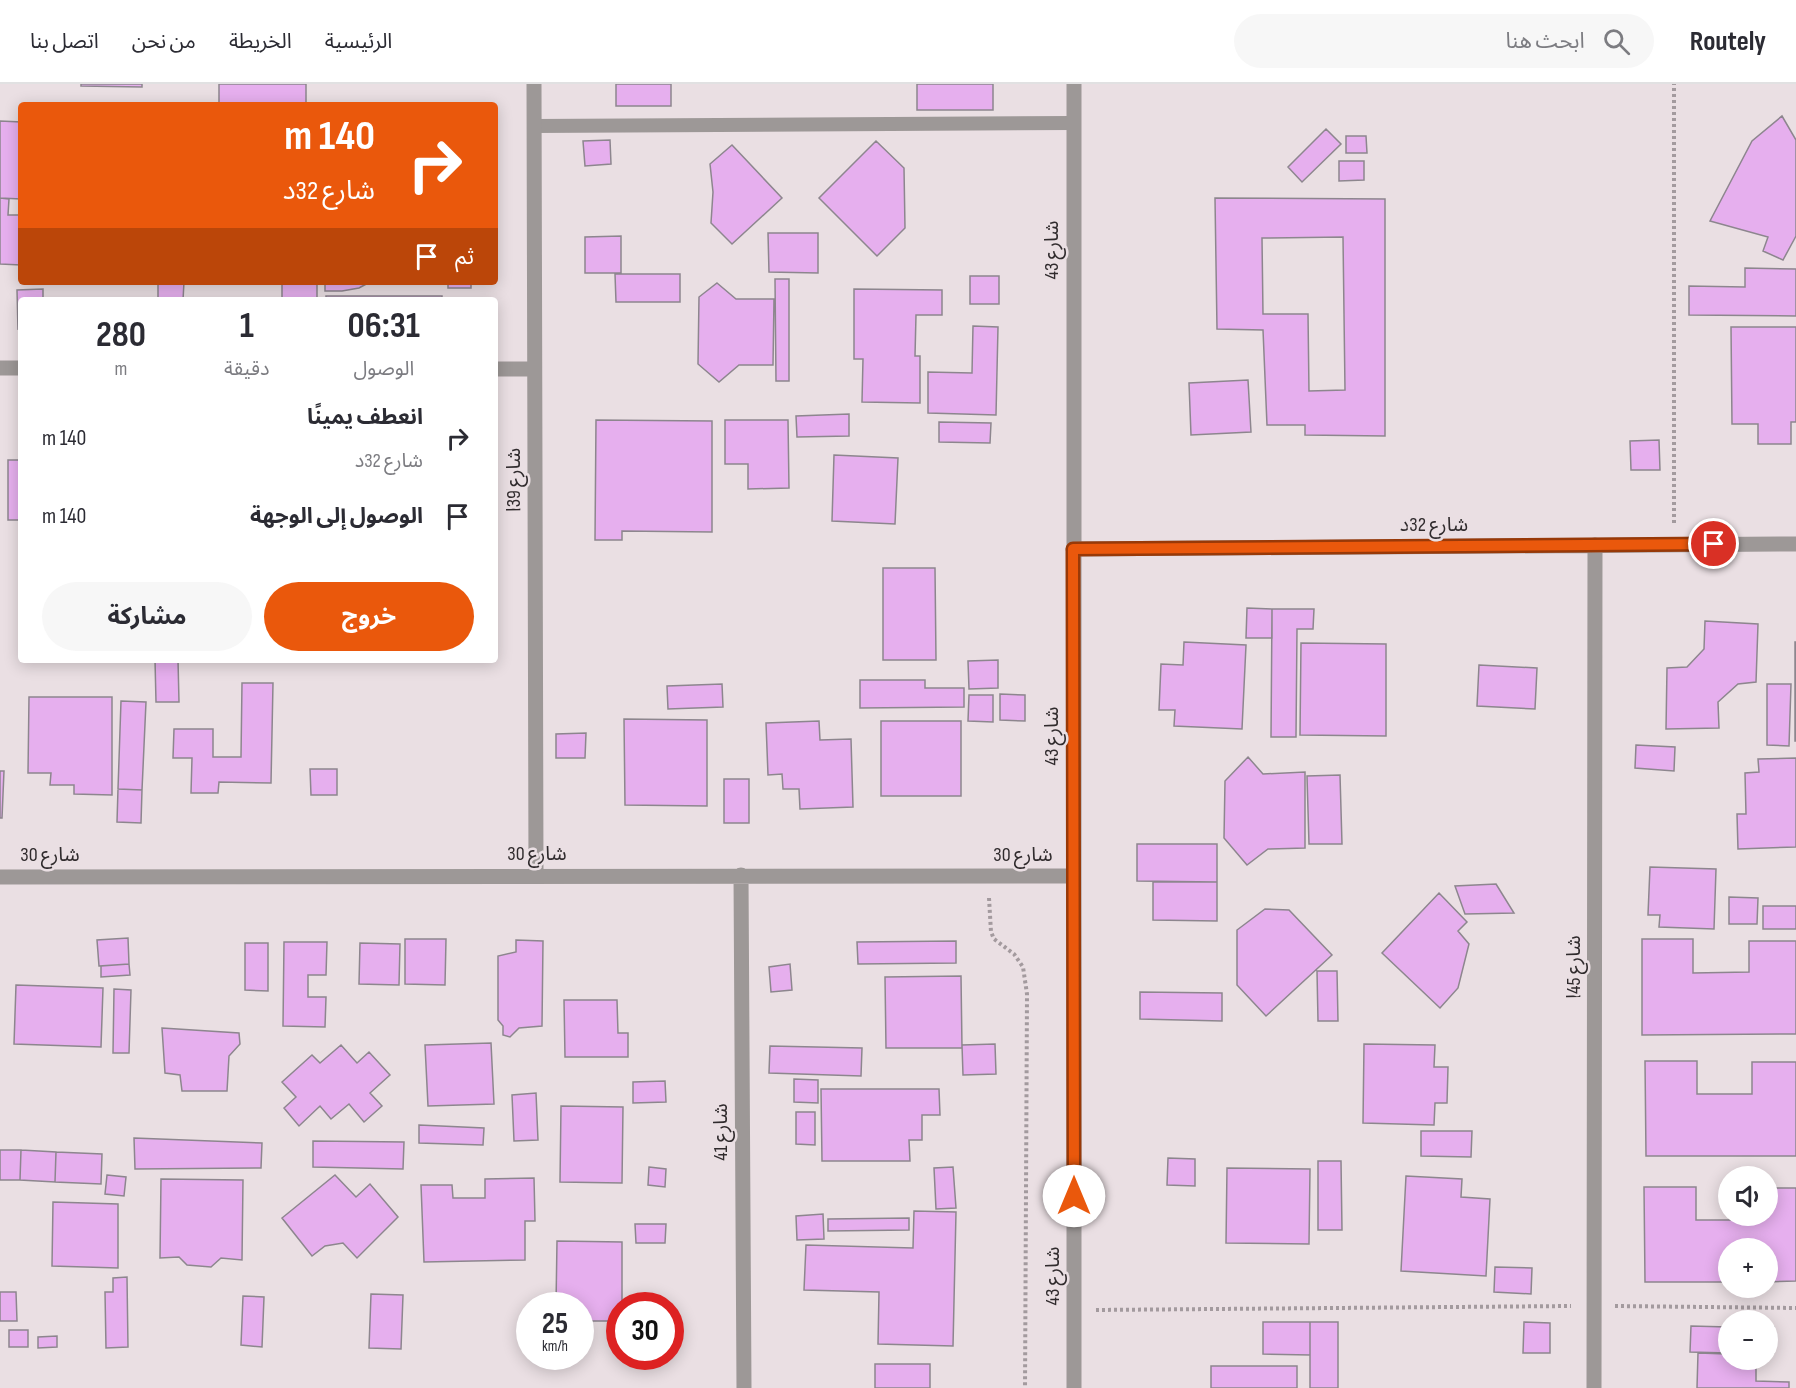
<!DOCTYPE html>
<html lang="ar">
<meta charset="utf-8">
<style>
body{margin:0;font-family:"Sofia Sans Condensed","Noto Sans Arabic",sans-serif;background:#f7f7f7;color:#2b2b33;direction:rtl;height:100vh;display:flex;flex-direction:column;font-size:22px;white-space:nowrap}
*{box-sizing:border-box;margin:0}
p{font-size:20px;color:#7c7c81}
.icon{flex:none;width:33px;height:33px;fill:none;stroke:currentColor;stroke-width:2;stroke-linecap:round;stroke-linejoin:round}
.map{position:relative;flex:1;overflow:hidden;direction:ltr}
.drawer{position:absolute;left:18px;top:213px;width:480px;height:366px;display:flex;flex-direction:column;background:#fff;border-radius:6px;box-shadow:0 3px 15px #0003;direction:rtl}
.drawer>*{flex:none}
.guide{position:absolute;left:18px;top:18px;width:480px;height:183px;border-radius:6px;box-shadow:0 3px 15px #0003;direction:rtl;background:#ea580c;color:#fff;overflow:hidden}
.fabs{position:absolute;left:1718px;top:1082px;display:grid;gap:12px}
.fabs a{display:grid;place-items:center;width:60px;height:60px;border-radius:50%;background:#fff;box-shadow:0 3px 15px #0003;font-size:30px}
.speed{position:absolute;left:516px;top:1208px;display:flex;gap:12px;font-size:30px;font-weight:700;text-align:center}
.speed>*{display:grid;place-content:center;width:78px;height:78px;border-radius:50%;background:#fff;box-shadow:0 3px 15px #0003;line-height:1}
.speed small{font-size:15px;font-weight:400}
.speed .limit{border:9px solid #d22;background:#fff;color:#111}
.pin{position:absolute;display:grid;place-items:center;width:51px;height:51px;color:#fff;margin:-26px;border:3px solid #fff;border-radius:50%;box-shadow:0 2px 6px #0007}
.me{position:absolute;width:66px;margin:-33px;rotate:0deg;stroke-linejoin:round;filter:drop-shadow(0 0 4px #0008)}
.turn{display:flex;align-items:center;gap:21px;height:126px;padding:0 24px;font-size:27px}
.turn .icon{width:78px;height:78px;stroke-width:2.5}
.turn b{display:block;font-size:42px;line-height:51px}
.then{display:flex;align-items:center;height:57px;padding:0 24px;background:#0003;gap:12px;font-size:22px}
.eta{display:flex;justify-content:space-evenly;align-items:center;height:102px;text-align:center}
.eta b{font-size:36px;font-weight:700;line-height:42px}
.button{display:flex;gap:12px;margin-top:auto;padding:12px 24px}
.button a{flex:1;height:69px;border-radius:36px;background:#ea580c;color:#fff;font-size:24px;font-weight:700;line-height:69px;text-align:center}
.button a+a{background:#f7f7f7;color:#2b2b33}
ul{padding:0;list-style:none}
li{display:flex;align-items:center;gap:18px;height:78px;padding:0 24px}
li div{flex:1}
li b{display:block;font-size:22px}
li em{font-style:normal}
header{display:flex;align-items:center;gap:36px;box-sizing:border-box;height:84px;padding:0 30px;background:#fff;border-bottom:2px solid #e1e1e2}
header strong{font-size:28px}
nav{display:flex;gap:33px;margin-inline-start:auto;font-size:21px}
.search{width:420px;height:54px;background:#f7f7f7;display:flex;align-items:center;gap:15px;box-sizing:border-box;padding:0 21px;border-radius:33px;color:#7c7c81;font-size:22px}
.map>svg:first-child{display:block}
.building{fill:#e6afee;stroke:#8d868e;stroke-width:1.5;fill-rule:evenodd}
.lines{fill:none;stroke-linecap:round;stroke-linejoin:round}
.path{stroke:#a39a9e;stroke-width:4;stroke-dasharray:3 3;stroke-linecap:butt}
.lane{stroke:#9d9897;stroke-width:14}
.street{stroke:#9d9897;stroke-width:15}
.route-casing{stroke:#983908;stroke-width:15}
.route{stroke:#ea580c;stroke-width:10}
.labels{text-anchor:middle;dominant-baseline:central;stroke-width:5;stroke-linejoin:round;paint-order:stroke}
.street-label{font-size:20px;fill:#302b2d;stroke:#eadfe3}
</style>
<header>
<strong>Routely</strong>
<div class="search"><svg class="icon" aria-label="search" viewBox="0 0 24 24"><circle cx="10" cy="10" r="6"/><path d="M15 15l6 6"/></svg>ابحث هنا</div>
<nav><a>الرئيسية</a><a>الخريطة</a><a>من نحن</a><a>اتصل بنا</a></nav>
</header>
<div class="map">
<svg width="1796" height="1304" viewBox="0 0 1796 1304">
<rect width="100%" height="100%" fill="#eadfe3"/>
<!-- building -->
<path class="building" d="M81 0H142V3L81 2Z
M219 0H306V21L219 20Z
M616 0H671V22H616Z
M917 0H993V26H917Z
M1782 32 1796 56V152L1783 176 1763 167 1768 153 1710 137 1752 57Z
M0 37 21 38V115L0 114Z
M1326 45 1341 60 1302 98 1288 83Z
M1346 52H1366L1367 69H1346Z
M610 56 611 80 585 82 583 57Z
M876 57 904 84 905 144 877 172 819 114Z
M732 61 782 114 732 160 711 139 713 108 710 80Z
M1339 77H1364V96L1339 97Z
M0 114 9 115 8 131H21V181L0 180Z
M1215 114 1385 115V352L1305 351V341H1267L1263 246 1217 245ZM1343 153 1345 306 1309 307 1308 230H1263L1262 154Z
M768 149H818V189L769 188Z
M621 152V189H585V153Z
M1745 184 1796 185V232L1689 231V202L1745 203Z
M615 190H680V218H616Z
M970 192H999V220H970Z
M775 195H789V297H776Z
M158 198H184L183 216H158Z
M282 198H317V216H282Z
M325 198H370L359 204 342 207H325Z
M448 198H471V204H448Z
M717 199 736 215H774L773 281H739L719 298 698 280 699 213Z
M43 205V216H21V244L18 245 17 206Z
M854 205 942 206V231H916L915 272H920V319L862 318 863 275H854Z
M326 212H442V216H326Z
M973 242 998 243 996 331 928 329V288L972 289Z
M1731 243H1796V338H1791V360H1758V340H1732Z
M1248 296 1251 348 1191 351 1189 299Z
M849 330V352L797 353 796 332Z
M596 336 712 337V448L622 447V456H595Z
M725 336H788L789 404 748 405V380H725Z
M939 338 991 339 990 359 939 358Z
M1659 356 1660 386H1631L1630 357Z
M834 371 898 374 895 440 832 437Z
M8 376H21V436H8Z
M883 484H935L936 576H883Z
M1247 524 1272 525V554H1246Z
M1272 525H1314L1313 545H1297L1296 653H1271Z
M1705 537 1758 540 1756 598 1738 600 1718 618 1719 644 1666 645 1667 584 1687 583 1704 565Z
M1184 558 1246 561 1242 645 1174 642 1175 626H1159L1161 580 1183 581Z
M1795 558H1796V657H1795Z
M1301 559 1386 560V652L1300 651Z
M155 576H178L179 618H156Z
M998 576V604L969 605 968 577Z
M1479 581 1537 584 1535 625 1477 622Z
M860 596H925V604H964V623L860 624Z
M242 599H273L271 699 219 698 218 709H191L192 674H173L174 645H213V673H241Z
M722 600 723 623 668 625 667 602Z
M1767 600H1791L1789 662 1767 661Z
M1000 610 1025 611V637L1000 636Z
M969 611H993V638L968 637Z
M29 613H112V711L74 710V701H50L51 689H28Z
M121 617 146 618 142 706 118 705Z
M624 635 707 636V722L625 721Z
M819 637 820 656 851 655 853 723 800 725 799 705H783L782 690 768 691 766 639Z
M881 637H961V712H881Z
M586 649 585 674H556V650Z
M1636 661 1675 663 1674 687 1635 684Z
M1248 673 1263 690 1305 688V764L1268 765 1247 781 1224 754 1225 697Z
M1796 674V763L1738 765 1737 730H1746L1745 689 1759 688 1758 675Z
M310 685H337V711H311Z
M0 687H4L2 734H0Z
M1340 691 1342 760H1309L1307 692Z
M724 695H749V739H724Z
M118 705 142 706 141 739 117 738Z
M1137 760H1217V798L1137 797Z
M1650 783 1716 785 1714 845 1659 843 1660 831H1648Z
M1153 798H1217V837L1153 836Z
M1496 800 1514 829 1465 830 1455 802Z
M1439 809 1467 838 1458 847 1469 860 1458 904 1440 924 1382 869Z
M1729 813 1758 814 1757 840H1729Z
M1763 822H1796V845H1763Z
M1265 825 1289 826 1332 871 1266 932 1237 901V846Z
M128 854 129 880 99 882 97 856Z
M405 855H446L445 901 405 900Z
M1642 855H1693V889L1749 888V857H1796V950L1642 951Z
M516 856 543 857 542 942 519 944 510 953 503 951V942L498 936V872L516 868Z
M956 857V879L858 880 857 858Z
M284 858H327L326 891H308V913H326L325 943 283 942Z
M245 859H268V907L245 906Z
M360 859 400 860 399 901 359 900Z
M129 880 130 891 101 893V882Z
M790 880 792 906 771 908 769 883Z
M1317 887H1337L1338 937H1318Z
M961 892 962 964H886L885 893Z
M16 901 103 904 101 963 14 960Z
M114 905 131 906 129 969H113Z
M1140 908 1222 909V937L1140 935Z
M564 916H617L618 949H628V973H565Z
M162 944 239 949 240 960 229 972 227 1007H182L180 991 165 989Z
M491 959 494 1020 428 1022 425 961Z
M995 960 996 990 963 991 962 961Z
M1364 960 1435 961 1434 983H1448L1447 1019H1435L1434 1041 1363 1039Z
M341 961 357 979 369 968 390 991 370 1009 382 1022 364 1038 349 1020 331 1035 320 1022 299 1042 284 1024 296 1013 282 998 312 971 320 979Z
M770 962 862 964 861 992 769 989Z
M1645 977H1697V1010H1752V978H1796V1072H1646Z
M794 995 818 996V1019L794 1018Z
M665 997 666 1018 633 1019V998Z
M821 1005H939L940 1031H922V1056H909L910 1077H822Z
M536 1009 538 1056 514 1057 512 1011Z
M561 1022 623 1023 622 1099 560 1098Z
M796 1028H815V1061L796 1060Z
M419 1041 484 1044 483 1061 419 1059Z
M1421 1047H1472L1471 1073 1421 1072Z
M134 1054 262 1059 261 1084 135 1085Z
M313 1057 404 1058 403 1085 313 1083Z
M0 1066H21L20 1096H0Z
M21 1066 56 1068 55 1098 20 1096Z
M56 1068 102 1070 101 1100 55 1098Z
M1168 1074 1195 1075V1102L1167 1101Z
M1318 1077H1341L1342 1146H1318Z
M649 1083 666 1085 665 1103 648 1101Z
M953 1083 956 1124 936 1125 934 1084Z
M1227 1084 1310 1085 1309 1160 1226 1159Z
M107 1091 126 1093 124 1112 105 1110Z
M335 1091 356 1113 370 1100 398 1133 357 1174 343 1159 325 1162 312 1172 282 1134Z
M1406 1092 1462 1095 1461 1113 1490 1115 1486 1192 1401 1187Z
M534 1094 535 1137H525V1176L424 1178 421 1101H452L453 1114H485V1095Z
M161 1095 243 1096 242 1176 221 1174 211 1183 187 1181 179 1173 160 1174Z
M1644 1103H1696V1136H1752V1131H1767V1104H1796V1197L1767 1198V1164H1728V1198H1645Z
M53 1118 118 1120V1184L52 1182Z
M914 1127 956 1128 953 1262 878 1260 879 1208 804 1206 806 1161 913 1164Z
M823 1130 824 1155 797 1156 796 1132Z
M909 1134V1146L828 1147V1135Z
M635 1140H666L665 1159H636Z
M557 1157 622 1158V1221H620V1237H580V1221H556Z
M1495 1183 1532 1184 1531 1210 1494 1208Z
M127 1193 128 1263 106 1264 105 1208H113V1194Z
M0 1208H16L17 1237H0Z
M371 1210 403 1211 401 1265 369 1264Z
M243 1212 264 1213 262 1263 241 1261Z
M1263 1238H1310V1271L1263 1270Z
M1310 1238H1338V1304H1310Z
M1524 1238 1550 1239V1269H1523Z
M1691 1242 1728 1243V1269L1690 1268Z
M1767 1243H1774V1269H1767Z
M9 1246H28V1263H9Z
M57 1252V1263L38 1264V1253Z
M1698 1269 1728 1270V1275H1756V1297L1789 1298V1304H1697Z
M875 1280H930V1304H875Z
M1211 1282H1297V1304H1211Z"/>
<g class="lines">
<!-- path -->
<path class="path" d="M1674 439V0
M989 814 991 848 994 855 1014 870 1023 883 1027 910 1025 1304
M1615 1222 1796 1224
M1096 1226 1571 1222"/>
<!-- lane -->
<path class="lane" d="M534 42 1073 39"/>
<!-- street -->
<path class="street" d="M534 0 536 791
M1074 0V1304
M0 284H21
M495 285H534
M1073 465 1796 460
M741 791 744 1304
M0 793 1073 792
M1594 1304 1595 461"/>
</g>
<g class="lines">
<defs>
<path id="route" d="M1074 1112 1073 465 1714 460"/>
</defs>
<!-- route casing -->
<use href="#route" class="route-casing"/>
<!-- route -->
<use href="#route" class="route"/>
</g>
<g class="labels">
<!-- street labels -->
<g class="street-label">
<text transform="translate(1052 166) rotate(-90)">شارع 43</text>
<text transform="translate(514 396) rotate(-90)">شارع 39ا</text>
<text x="1434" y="441">شارع 32د</text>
<text transform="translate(1052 652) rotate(-90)">شارع 43</text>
<text x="537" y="770">شارع 30</text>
<text x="50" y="771">شارع 30</text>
<text x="1023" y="771">شارع 30</text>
<text transform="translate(1574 883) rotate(-90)">شارع 45ا</text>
<text transform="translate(721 1048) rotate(-90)">شارع 41</text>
<text transform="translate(1053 1192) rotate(-90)">شارع 43</text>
</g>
</g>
</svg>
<div class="fabs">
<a><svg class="icon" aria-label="sound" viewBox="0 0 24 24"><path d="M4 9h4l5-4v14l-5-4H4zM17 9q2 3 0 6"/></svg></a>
<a>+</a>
<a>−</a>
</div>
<div class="speed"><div>25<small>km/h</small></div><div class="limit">30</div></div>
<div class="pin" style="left:1714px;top:460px;background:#d93025"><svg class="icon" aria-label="arrive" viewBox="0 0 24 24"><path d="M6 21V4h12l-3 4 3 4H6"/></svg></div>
<svg class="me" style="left:1074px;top:1112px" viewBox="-20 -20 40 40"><circle r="19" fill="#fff"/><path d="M0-13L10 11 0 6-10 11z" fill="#ea580c"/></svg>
<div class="guide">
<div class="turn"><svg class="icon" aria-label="right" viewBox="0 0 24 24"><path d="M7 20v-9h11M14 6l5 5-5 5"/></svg><div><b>140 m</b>شارع 32د</div></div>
<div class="then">ثم<svg class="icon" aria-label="arrive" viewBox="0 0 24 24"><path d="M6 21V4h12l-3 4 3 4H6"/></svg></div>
</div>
<section class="drawer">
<div class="eta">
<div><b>06:31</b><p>الوصول</p></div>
<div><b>1</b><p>دقيقة</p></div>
<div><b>280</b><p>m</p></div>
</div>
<ul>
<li><svg class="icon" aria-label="right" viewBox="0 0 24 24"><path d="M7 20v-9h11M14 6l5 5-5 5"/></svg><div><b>انعطف يمينًا</b><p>شارع 32د</p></div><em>140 m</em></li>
<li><svg class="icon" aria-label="arrive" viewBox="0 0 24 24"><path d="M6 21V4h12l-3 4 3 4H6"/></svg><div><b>الوصول إلى الوجهة</b></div><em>140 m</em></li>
</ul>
<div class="button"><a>خروج</a><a>مشاركة</a></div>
</section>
</div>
